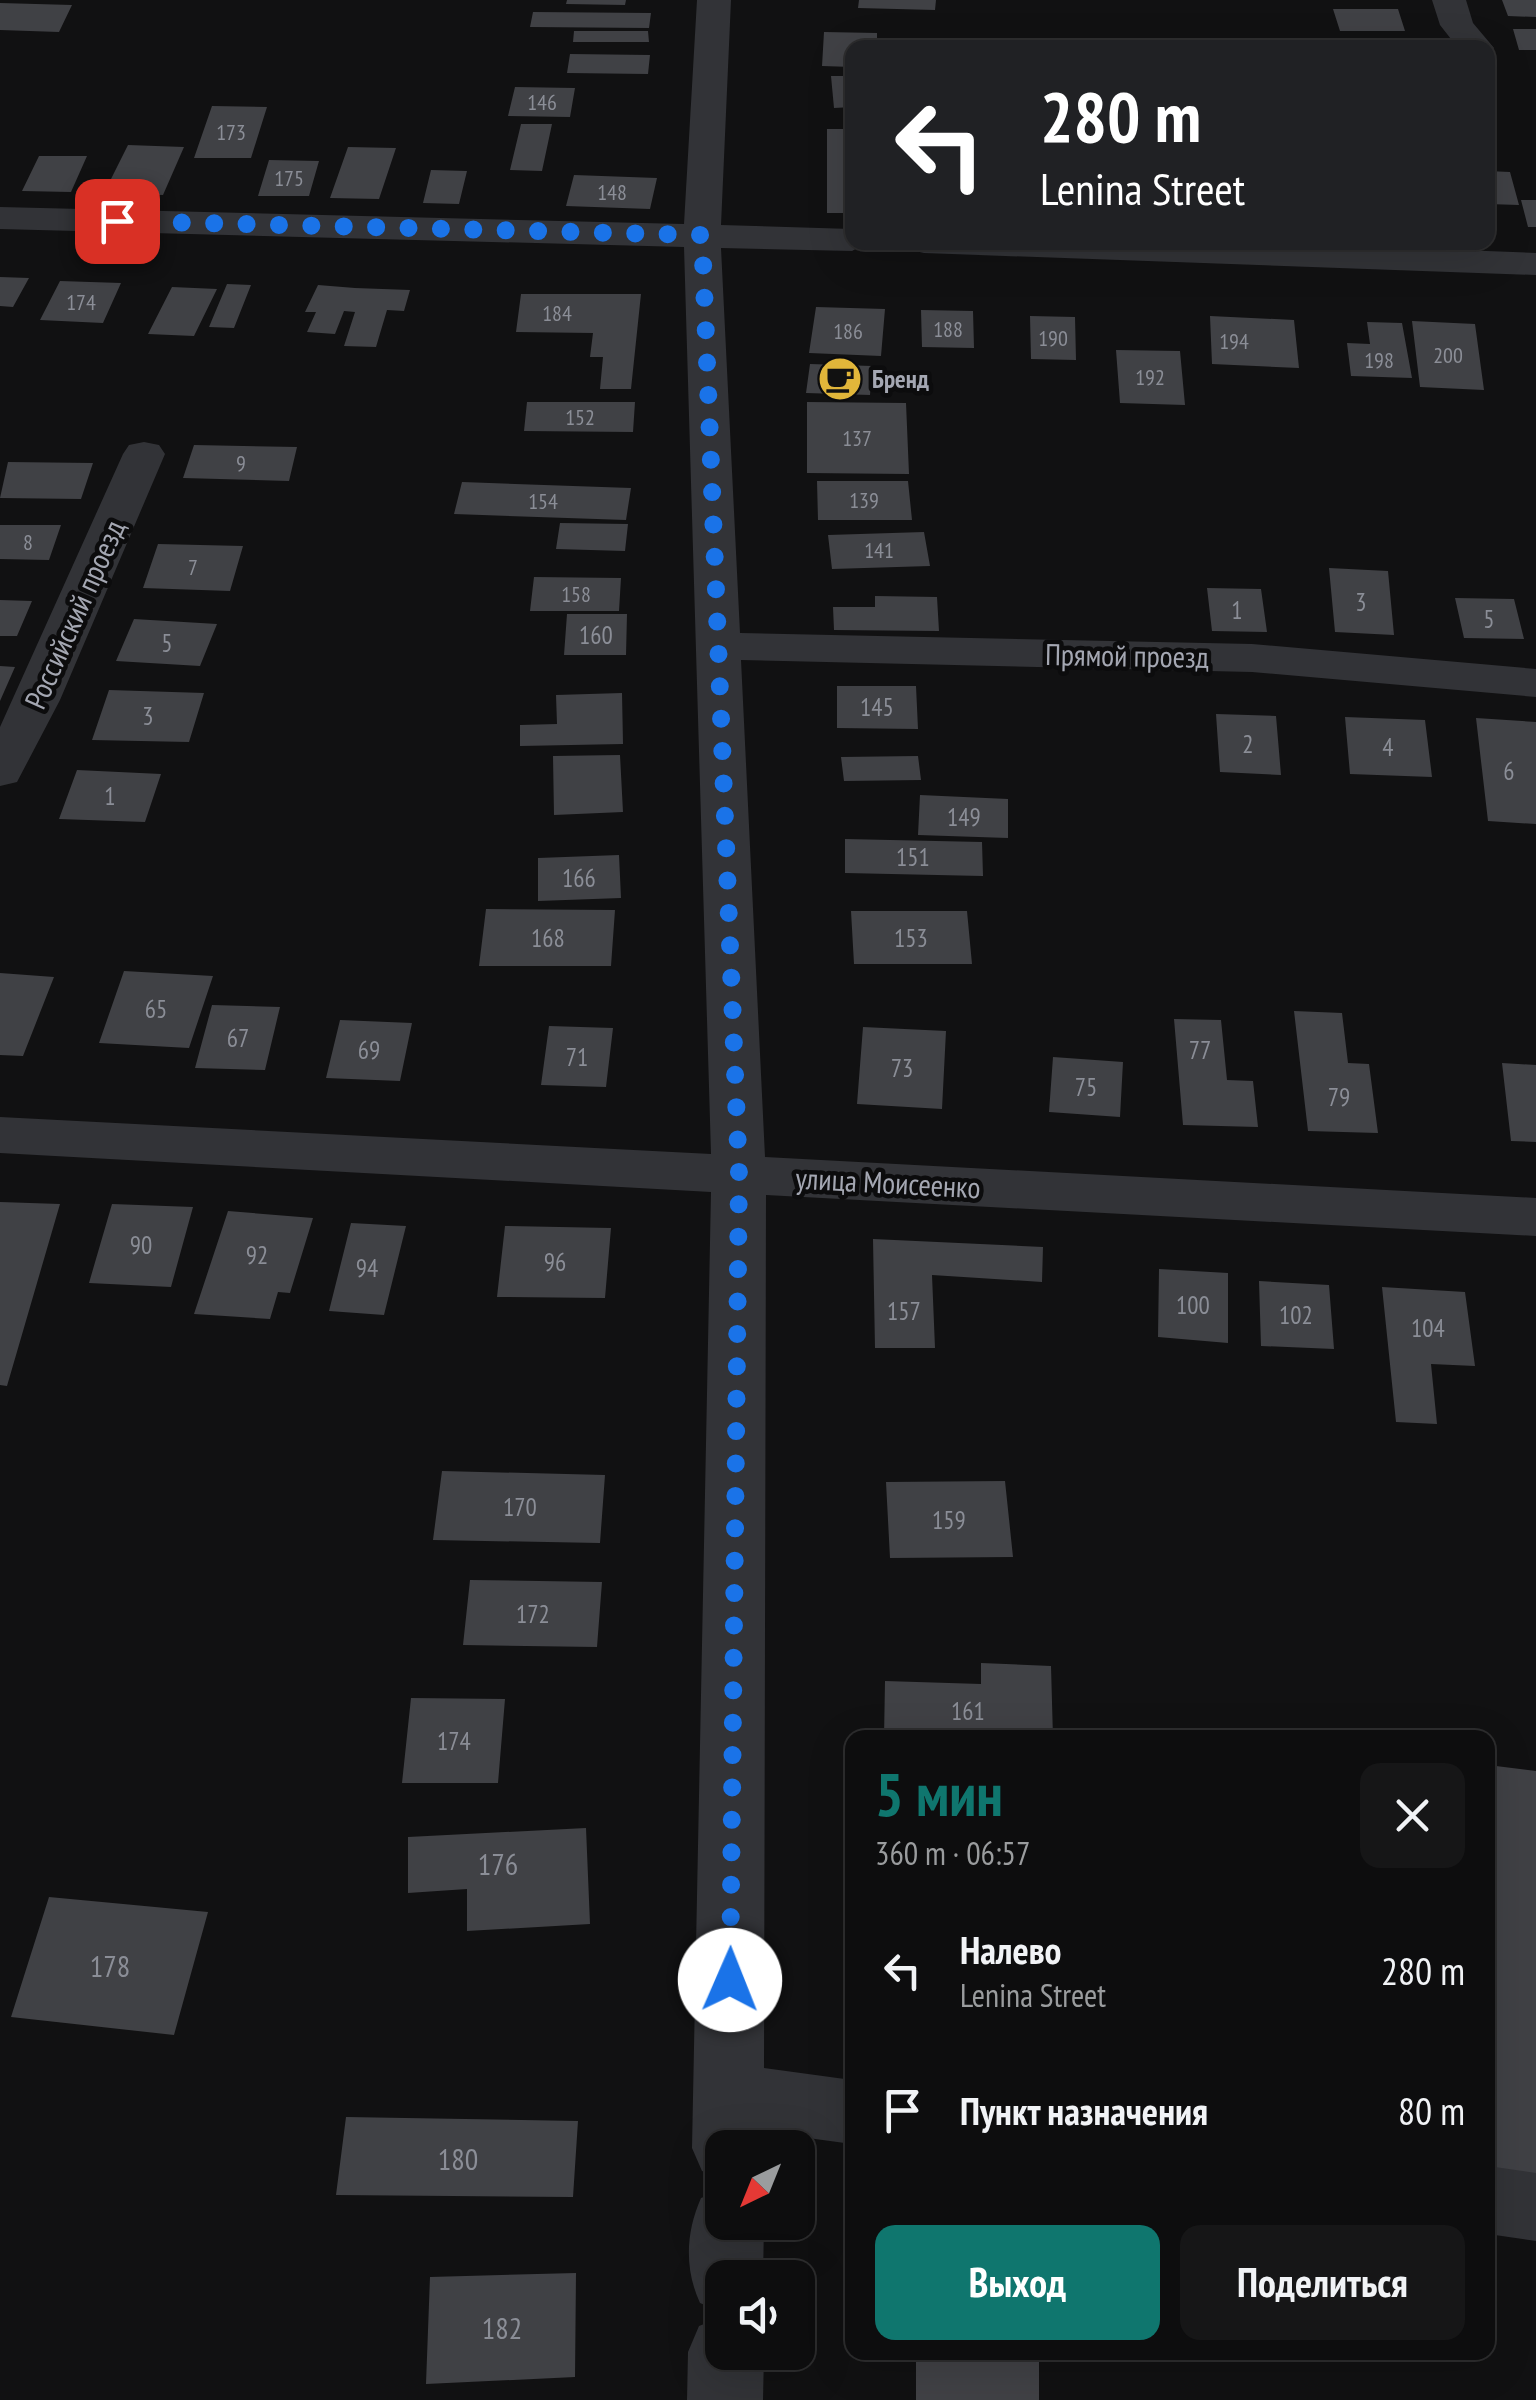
<!DOCTYPE html>
<html lang="ru">
<meta charset="utf-8">
<style>
body{margin:0;font-family:"PT Sans Narrow",sans-serif;background:#161617;color:#f1f3f6;height:100vh;display:flex;flex-direction:column;font-size:38px;white-space:nowrap}
*{box-sizing:border-box;margin:0}
p{font-size:32px;color:#9a9c9e}
.icon{flex:none;width:55px;height:55px;fill:none;stroke:currentColor;stroke-width:2;stroke-linecap:round;stroke-linejoin:round}
.map{position:relative;flex:1;overflow:hidden}
.details{position:absolute;left:845px;top:1730px;width:650px;height:630px;display:flex;flex-direction:column;background:#0d0d0e;border-radius:20px;box-shadow:0 10px 40px #0002,0 0 0 2px #2d2d2e}
.details>*{flex:none}
.hud{position:absolute;left:845px;top:40px;width:650px;height:210px;border-radius:20px;box-shadow:0 10px 40px #0002,0 0 0 2px #2d2d2e;background:#202124;color:#fff;overflow:hidden}
.needle{width:65px;rotate:223deg}
.tools{position:absolute;left:705px;top:2130px;display:grid;gap:20px}
.tools a{display:grid;place-items:center;width:110px;height:110px;border-radius:20px;background:#0d0d0e;box-shadow:0 10px 40px #0002,0 0 0 2px #2d2d2e;font-size:50px}
.pin{position:absolute;display:grid;place-items:center;width:85px;height:85px;color:#fff;margin:-42px;border-radius:20px;box-shadow:0 5px 15px #0006}
.me{position:absolute;width:110px;margin:-55px;rotate:1deg;stroke-linejoin:round;filter:drop-shadow(0 0 8px #0008)}
.turn{display:flex;align-items:center;gap:35px;height:210px;padding:0 30px;font-size:45px}
.turn .icon{width:130px;height:130px;stroke-width:2.5}
.turn b{display:block;font-size:70px;line-height:85px}
.round{display:grid;place-items:center;flex:none;width:105px;height:105px;border-radius:20px;background:#161617}
.head{display:flex;align-items:center;justify-content:space-between;height:170px;padding:0 30px}
h1{font-size:60px;font-weight:700;line-height:75px;color:#0f766e}
.action{display:flex;gap:20px;margin-top:auto;padding:20px 30px}
.action a{flex:1;height:115px;border-radius:20px;background:#0f766e;color:#fff;font-size:40px;font-weight:700;line-height:115px;text-align:center}
.action a+a{background:#161617;color:#f1f3f6}
ul{padding:0;list-style:none}
li{display:flex;align-items:center;gap:30px;height:140px;padding:0 30px}
li div{flex:1}
li b{display:block;font-size:38px}
li em{font-style:normal}
.map>svg:first-child{display:block}
.building{fill:#404145}
.lines{fill:none;stroke-linecap:round;stroke-linejoin:round}
.minor{fill:#323337;fill-rule:evenodd}
.route{stroke:#1a73e8;stroke-width:18;stroke-dasharray:0 32.4}
.labels{text-anchor:middle;dominant-baseline:central;stroke-width:9;stroke-linejoin:round;paint-order:stroke}
.far-number-label{font-size:22px;fill:#8b8e97}
.far-poi-label{font-size:25px;font-weight:bold;fill:#a4a7b2;stroke:#0c0c0d;text-anchor:start}
.number-label{font-size:25px;fill:#8b8e97}
.street-label{font-size:30px;fill:#a4a7b2;stroke:#0c0c0d}
.near-number-label{font-size:30px;fill:#8b8e97}
</style>
<div class="map">
<svg width="1536" height="2400" viewBox="0 0 1536 2400">
<rect width="100%" height="100%" fill="#111112"/>
<!-- building -->
<path class="building" d="M567 0H626L625 5 566 4Z
M859 0H936L935 10 858 8Z
M1502 0H1536V17L1508 16Z
M0 3 72 5 59 32 0 30Z
M1333 9H1398L1405 31H1340Z
M533 12 651 13 649 28 530 27Z
M1513 29H1536V50H1519Z
M574 31H648L649 42H573Z
M824 32 877 33V48H852V67L822 66Z
M570 54 650 55 648 74 567 73Z
M831 76H852V107L834 108Z
M515 87 575 88 570 117 508 116Z
M212 106 267 107 251 158H194Z
M521 124H552L542 171 510 170Z
M827 129H852V213H827Z
M128 145 184 147 163 195 104 193Z
M348 147 396 148 379 199 330 198Z
M39 156H87L71 192 22 191Z
M269 160 319 161 309 196H258Z
M431 170 467 171 459 204 423 203Z
M1488 171 1510 172 1519 205 1488 204Z
M574 175 657 178 650 209 566 206Z
M1521 200H1536V227H1528Z
M0 277 29 278 13 307 0 306Z
M60 281 121 283 103 323 40 320Z
M227 284 251 285 234 328 209 327Z
M318 285 355 288 410 290 404 311 387 310 376 347 344 346 355 312 344 311 335 334 307 332 316 312H305Z
M172 287 217 289 194 336 148 334Z
M521 294H641L631 389H600L603 357H590L593 333 516 332Z
M816 307 885 309 881 356 809 353Z
M921 310 973 311 974 348 922 347Z
M1030 316 1075 317 1076 360 1031 359Z
M1210 316 1294 320 1299 368 1212 364Z
M1412 321 1475 324 1484 390 1420 387Z
M1367 322 1402 323 1412 378 1351 376 1347 343 1370 344Z
M1116 350 1180 351 1185 405 1120 403Z
M810 364 872 366 870 395 806 393Z
M527 402H635L633 432 524 431Z
M807 402 906 403 909 474 807 473Z
M194 445 297 447 289 481 183 478Z
M8 462 93 463 81 499 0 498Z
M817 481H908L912 520H818Z
M462 482 631 488 626 520 454 514Z
M560 523 628 524 625 551 556 549Z
M0 525H61L49 560 0 559Z
M924 532 930 566 832 569 828 535Z
M158 544 243 546 230 591 143 588Z
M1329 568 1388 571 1394 635 1335 632Z
M534 577 621 578 619 611H530Z
M1207 588 1261 589 1267 632 1212 631Z
M875 596 937 597 939 631 834 630 833 607H875Z
M1455 598 1514 599 1524 639 1464 638Z
M0 600 32 601 17 636H0Z
M567 614H627L626 655H564Z
M134 619 217 624 200 666 116 661Z
M0 666 15 667 0 701Z
M837 686H916L918 729 837 728Z
M109 690 204 693 189 742 92 740Z
M622 693 623 744 520 746V725L557 724 556 695Z
M1216 714 1276 716 1281 775 1220 772Z
M1345 717 1425 720 1432 777 1350 774Z
M1476 718 1536 722V824L1488 821Z
M620 755 623 812 554 815 553 756Z
M918 756 921 780 844 781 841 757Z
M77 770 161 774 145 822 59 819Z
M920 795 1008 799V838L918 835Z
M845 839 982 842 983 876 845 873Z
M619 855 621 898 538 901V858Z
M486 909 615 910 611 966H479Z
M851 911H967L972 964H854Z
M124 971 213 976 189 1048 99 1043Z
M0 973 54 977 23 1056 0 1055Z
M212 1005 280 1007 265 1070 195 1068Z
M1294 1011 1342 1013 1348 1063 1369 1064 1378 1133 1308 1131Z
M1174 1019 1221 1020 1227 1080 1253 1081 1258 1127 1183 1125Z
M340 1020 412 1023 400 1081 326 1078Z
M549 1026 613 1028 606 1087 541 1085Z
M863 1027 946 1031 942 1109 857 1104Z
M1053 1057 1123 1062 1120 1117 1049 1112Z
M1502 1063 1536 1065V1142L1511 1141Z
M0 1202 60 1204 7 1386 0 1385Z
M112 1204 193 1207 171 1287 89 1283Z
M228 1211 313 1218 290 1293 278 1292 270 1319 194 1314Z
M351 1223 406 1226 384 1315 329 1311Z
M505 1226 611 1228 605 1298 497 1297Z
M873 1239 1043 1247 1042 1282 932 1275 935 1348H875Z
M1159 1269 1228 1273V1343L1158 1337Z
M1259 1281 1329 1285 1334 1349 1261 1346Z
M1382 1287 1465 1292 1475 1366 1431 1364 1437 1424 1396 1422Z
M442 1471 605 1475 600 1543 433 1540Z
M1005 1481 1013 1557 890 1558 886 1482Z
M470 1580 602 1582 597 1647 463 1645Z
M981 1663 1051 1666 1053 1738H884L885 1681 981 1684Z
M411 1698 505 1699 498 1783H402Z
M1488 1765 1536 1771V2179L1488 2174Z
M586 1828 590 1924 467 1931V1889L408 1893V1837Z
M49 1897 208 1912 174 2035 11 2017Z
M346 2117 578 2121 573 2197 336 2195Z
M576 2273 575 2377 426 2384 430 2277Z
M916 2356 1039 2361V2400H916Z"/>
<g class="lines">
<!-- minor -->
<path class="minor" d="M697 0H731L721 225 852 229V242H869L852 251 721 248 740 633 1252 644 1536 669V697L1252 672 741 660 765 1157 1536 1198V1236L766 1195 764 2068 852 2080V2144L764 2132V2148H722V2179L702 2171 692 2148 711 1192 0 1153V1117L711 1154 684 247 0 229V207L684 224Z
M1432 0H1466L1473 23 1494 48 1489 55 1488 48H1458L1440 25Z
M906 242H1253L1536 253V275L924 253 911 250Z
M144 442 159 445 165 454 60 700 17 782 0 786V727L123 454 129 445Z
M1488 2166 1536 2173V2241L1488 2234Z
M722 2190V2222H764L763 2278H722V2312L700 2303C684 2268 686 2232 701 2198Z
M722 2317V2352H764L763 2400H687L688 2352 699 2326Z"/>
</g>
<g class="lines">
<!-- route -->
<path class="route" d="M117 221 702 235 739 1174 730 1980"/>
</g>
<!-- icons -->
<defs>
<symbol id="cafe-disc" viewBox="-11 -11 22 22"><circle r="9.5" fill="#e1b63a" stroke="#0c0c0d"/><path d="M-5.5-4.5H6V0H3Q3 3.5 0 3.5H-2.5Q-5.5 3.5-5.5 0ZM3-3.2v2h1.7v-2ZM-6 4.5H4V6H-6Z" fill="#111"/></symbol>
</defs>
<g fill-rule="evenodd">
<use href="#cafe-disc" x="815" y="354" width="50" height="50"/>
</g>
<g class="labels">
<!-- far-number labels -->
<g class="far-number-label">
<text x="542" y="102">146</text>
<text x="231" y="132">173</text>
<text x="289" y="178">175</text>
<text x="612" y="192">148</text>
<text x="81" y="302">174</text>
<text x="557" y="313">184</text>
<text x="948" y="329">188</text>
<text x="848" y="331">186</text>
<text x="1053" y="338">190</text>
<text x="1234" y="341">194</text>
<text x="1448" y="355">200</text>
<text x="1379" y="360">198</text>
<text x="1150" y="377">192</text>
<text x="580" y="417">152</text>
<text x="857" y="438">137</text>
<text x="241" y="463">9</text>
<text x="864" y="500">139</text>
<text x="543" y="501">154</text>
<text x="28" y="542">8</text>
<text x="879" y="550">141</text>
<text x="193" y="567">7</text>
<text x="576" y="594">158</text>
</g>
<!-- far-poi labels -->
<g class="far-poi-label">
<text x="872" y="379">Бренд</text>
</g>
<!-- number labels -->
<g class="number-label">
<text x="1361" y="602">3</text>
<text x="1237" y="610">1</text>
<text x="1489" y="619">5</text>
<text x="596" y="635">160</text>
<text x="167" y="643">5</text>
<text x="877" y="707">145</text>
<text x="148" y="716">3</text>
<text x="1248" y="744">2</text>
<text x="1388" y="747">4</text>
<text x="1509" y="771">6</text>
<text x="110" y="796">1</text>
<text x="964" y="817">149</text>
<text x="913" y="857">151</text>
<text x="579" y="878">166</text>
<text x="548" y="938">168</text>
<text x="911" y="938">153</text>
<text x="156" y="1009">65</text>
<text x="238" y="1038">67</text>
<text x="369" y="1050">69</text>
<text x="1200" y="1050">77</text>
<text x="577" y="1057">71</text>
<text x="902" y="1068">73</text>
<text x="1086" y="1087">75</text>
<text x="1339" y="1097">79</text>
<text x="141" y="1245">90</text>
<text x="257" y="1255">92</text>
<text x="555" y="1262">96</text>
<text x="367" y="1268">94</text>
<text x="1193" y="1305">100</text>
<text x="904" y="1311">157</text>
<text x="1296" y="1315">102</text>
<text x="1428" y="1328">104</text>
<text x="520" y="1507">170</text>
<text x="949" y="1520">159</text>
<text x="533" y="1614">172</text>
<text x="968" y="1711">161</text>
<text x="454" y="1741">174</text>
</g>
<!-- street labels -->
<g class="street-label">
<text transform="translate(74 614) rotate(-66)">Российский проезд</text>
<text transform="translate(1127 655) rotate(1)">Прямой проезд</text>
<text transform="translate(888 1182) rotate(3)">улица Моисеенко</text>
</g>
<!-- near-number labels -->
<g class="near-number-label">
<text x="498" y="1863">176</text>
<text x="110" y="1965">178</text>
<text x="458" y="2158">180</text>
<text x="502" y="2327">182</text>
</g>
</g>
</svg>
<div class="tools">
<a><svg class="needle" viewBox="-14 -14 28 28"><path d="M0-13l5 13h-10z" fill="#e53935"/><path d="M0 13l5-13h-10z" fill="#9a9c9e"/></svg></a>
<a><svg class="icon" aria-label="sound" viewBox="0 0 24 24"><path d="M4 9h4l5-4v14l-5-4H4zM17 9q2 3 0 6"/></svg></a>
</div>
<div class="pin" style="left:117px;top:221px;background:#d93025"><svg class="icon" aria-label="arrive" viewBox="0 0 24 24"><path d="M6 21V4h12l-3 4 3 4H6"/></svg></div>
<svg class="me" style="left:730px;top:1980px" viewBox="-20 -20 40 40"><circle r="19" fill="#fff"/><path d="M0-13L10 11 0 6-10 11z" fill="#1a73e8"/></svg>
<div class="hud">
<div class="turn"><svg class="icon" aria-label="left" viewBox="0 0 24 24"><path d="M17 20v-9H6M10 6l-5 5 5 5"/></svg><div><b>280 m</b>Lenina Street</div></div>
</div>
<section class="details">
<div class="head"><div><h1>5 мин</h1><p>360 m · 06:57</p></div><a class="round"><svg class="icon" aria-label="close" viewBox="0 0 24 24"><path d="M6 6l12 12M18 6L6 18"/></svg></a></div>
<ul>
<li><svg class="icon" aria-label="left" viewBox="0 0 24 24"><path d="M17 20v-9H6M10 6l-5 5 5 5"/></svg><div><b>Налево</b><p>Lenina Street</p></div><em>280 m</em></li>
<li><svg class="icon" aria-label="arrive" viewBox="0 0 24 24"><path d="M6 21V4h12l-3 4 3 4H6"/></svg><div><b>Пункт назначения</b></div><em>80 m</em></li>
</ul>
<div class="action"><a>Выход</a><a>Поделиться</a></div>
</section>
</div>
